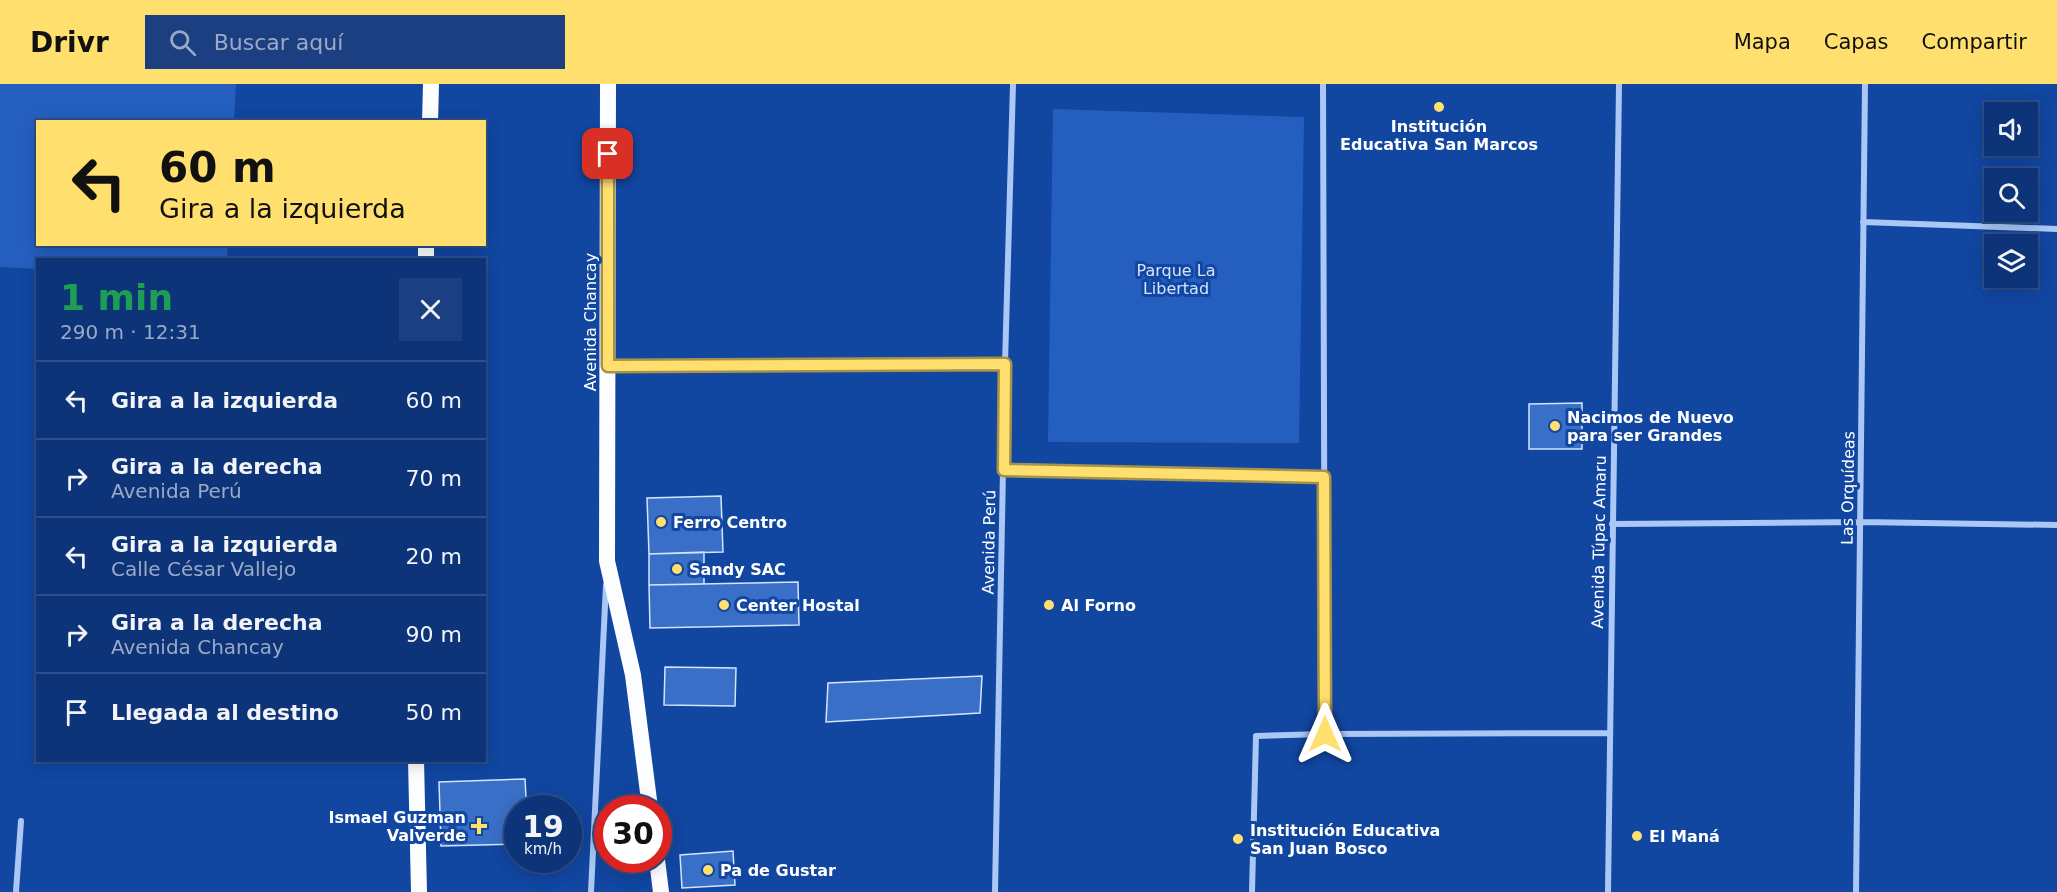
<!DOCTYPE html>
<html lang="es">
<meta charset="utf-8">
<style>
body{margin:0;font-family:"DejaVu Sans",sans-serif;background:#1b3f80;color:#f1f3f6;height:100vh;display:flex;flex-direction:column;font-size:22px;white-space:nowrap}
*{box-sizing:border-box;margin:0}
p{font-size:20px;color:#9aaac6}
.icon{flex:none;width:33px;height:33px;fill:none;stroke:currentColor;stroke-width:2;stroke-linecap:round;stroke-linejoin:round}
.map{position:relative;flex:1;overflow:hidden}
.panel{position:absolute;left:36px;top:174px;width:450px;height:504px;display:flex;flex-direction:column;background:#0d3479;border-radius:0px;box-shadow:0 3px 15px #0003,0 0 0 2px #2d4f8a}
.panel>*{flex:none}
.hud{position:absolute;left:36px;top:36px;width:450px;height:126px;border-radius:0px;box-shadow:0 3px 15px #0003,0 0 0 2px #2d4f8a;background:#ffe06f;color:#111;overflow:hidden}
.tools{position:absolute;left:1984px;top:18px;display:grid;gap:12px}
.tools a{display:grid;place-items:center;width:54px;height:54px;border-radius:0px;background:#0d3479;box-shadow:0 3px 15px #0003,0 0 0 2px #2d4f8a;font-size:30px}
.speed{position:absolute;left:504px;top:711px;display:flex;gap:12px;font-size:30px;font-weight:700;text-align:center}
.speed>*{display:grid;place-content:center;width:78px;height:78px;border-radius:50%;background:#0d3479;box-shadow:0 3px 15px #0003,0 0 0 2px #2d4f8a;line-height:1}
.speed small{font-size:15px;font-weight:400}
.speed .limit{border:9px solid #d22;background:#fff;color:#111}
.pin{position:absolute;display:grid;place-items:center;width:51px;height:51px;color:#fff;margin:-26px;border-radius:12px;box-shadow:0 3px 9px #0006}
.me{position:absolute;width:66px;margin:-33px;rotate:0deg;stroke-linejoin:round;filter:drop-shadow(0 0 4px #0008)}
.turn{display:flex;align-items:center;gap:21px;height:126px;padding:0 24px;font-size:27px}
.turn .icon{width:78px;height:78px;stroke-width:2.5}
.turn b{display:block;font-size:42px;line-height:51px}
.round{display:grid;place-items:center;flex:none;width:63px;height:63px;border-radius:0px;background:#1b3f80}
.head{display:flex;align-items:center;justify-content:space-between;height:102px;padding:0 24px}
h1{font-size:36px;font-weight:600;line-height:45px;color:#1e9e55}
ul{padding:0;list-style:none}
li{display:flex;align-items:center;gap:18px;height:78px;padding:0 24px;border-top:2px solid #2d4f8a}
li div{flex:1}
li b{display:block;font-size:22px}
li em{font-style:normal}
header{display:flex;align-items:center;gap:36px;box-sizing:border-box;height:84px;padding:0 30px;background:#ffe06f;color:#111}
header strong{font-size:28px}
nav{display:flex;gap:33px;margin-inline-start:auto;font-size:21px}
.search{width:420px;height:54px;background:#1b3f80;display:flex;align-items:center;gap:15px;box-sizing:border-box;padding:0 21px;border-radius:0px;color:#9aaac6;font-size:22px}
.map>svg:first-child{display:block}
.green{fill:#245fc0}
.building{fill:#3a6fc8;stroke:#d3e4fe;stroke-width:1.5}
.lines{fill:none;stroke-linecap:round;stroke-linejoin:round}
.minor{stroke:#aac7f5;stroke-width:6}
.trunk{stroke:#fcfdff;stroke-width:16}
.route-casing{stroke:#a69248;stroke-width:15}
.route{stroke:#ffe06f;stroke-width:10}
.poi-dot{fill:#ffe06f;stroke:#1146a1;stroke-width:2}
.labels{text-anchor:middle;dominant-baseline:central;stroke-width:6;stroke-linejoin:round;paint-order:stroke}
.poi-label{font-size:16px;font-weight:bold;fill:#fff;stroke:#1146a1;text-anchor:start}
.park-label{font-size:16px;fill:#d3e4fe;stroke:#1146a1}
.street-label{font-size:16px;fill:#fff;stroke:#1146a1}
</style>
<header>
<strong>Drivr</strong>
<div class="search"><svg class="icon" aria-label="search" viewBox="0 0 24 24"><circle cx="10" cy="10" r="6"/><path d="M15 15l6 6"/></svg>Buscar aquí</div>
<nav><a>Mapa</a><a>Capas</a><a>Compartir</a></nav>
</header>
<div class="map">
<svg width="2057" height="808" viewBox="0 0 2057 808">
<rect width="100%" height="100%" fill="#1146a1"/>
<!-- green -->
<path class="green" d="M0 0H236L234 37 38 38V160L228 161 227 175 38 176 37 185 0 183Z
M1053 25 1304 33 1299 359 1048 358Z"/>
<!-- building -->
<path class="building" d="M1582 319V365H1529V320Z
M721 412 723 468 649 470 647 414Z
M704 468V500L649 501V470Z
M798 498 799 541 650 544 649 501Z
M665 583 736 584 735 622 664 621Z
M982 592 980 629 826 638 828 599Z
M525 695 526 713 555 712V724H518V760L441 762 439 698Z
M733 767 735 801 682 804 680 771Z"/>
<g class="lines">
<!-- minor -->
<path class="minor" d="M1323 0 1325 650
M1863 138 2057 145
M609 282 1005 280
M1004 386 1324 393
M1612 440 1861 438 2057 441
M16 808 21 737
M591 808 606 501
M995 808 1005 280 1013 0
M1252 808 1256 652 1325 650 1609 649
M1608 808 1619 0
M1856 808 1865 0"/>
<!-- trunk -->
<path class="trunk" d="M608 0 607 477 633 591 650 724
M430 38 431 0
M426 176V160
M416 676 419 808
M657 776 661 808"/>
</g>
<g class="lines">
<defs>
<path id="route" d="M608 70V282L1005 280 1004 386 1324 393 1325 650"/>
</defs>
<!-- route casing -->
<use href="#route" class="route-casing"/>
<!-- route -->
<use href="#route" class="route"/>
</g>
<!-- markers -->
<g class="poi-dot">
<circle cx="1439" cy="23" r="6"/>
<circle cx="1555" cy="342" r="6"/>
<circle cx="661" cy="438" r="6"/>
<circle cx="677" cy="485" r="6"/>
<circle cx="724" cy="521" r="6"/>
<circle cx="1049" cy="521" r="6"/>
<path d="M476 733h6v6h6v6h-6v6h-6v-6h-6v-6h6z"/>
<circle cx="1637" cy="752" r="6"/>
<circle cx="1238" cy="755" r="6"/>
<circle cx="708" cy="786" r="6"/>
</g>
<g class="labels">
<!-- poi labels -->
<g class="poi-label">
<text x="1439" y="42" text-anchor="middle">Institución<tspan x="1439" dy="18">Educativa San Marcos</tspan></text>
<text x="1567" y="333">Nacimos de Nuevo<tspan x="1567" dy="18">para ser Grandes</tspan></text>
<text x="673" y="438">Ferro Centro</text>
<text x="689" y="485">Sandy SAC</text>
<text x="736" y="521">Center Hostal</text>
<text x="1061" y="521">Al Forno</text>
<text x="466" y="733" text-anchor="end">Ismael Guzman<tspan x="466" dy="18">Valverde</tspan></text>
<text x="1250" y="746">Institución Educativa<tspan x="1250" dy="18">San Juan Bosco</tspan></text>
<text x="1649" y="752">El Maná</text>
<text x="720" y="786">Pa de Gustar</text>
</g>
<!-- park labels -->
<g class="park-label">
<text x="1176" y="186">Parque La<tspan x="1176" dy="18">Libertad</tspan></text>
</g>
<!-- street labels -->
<g class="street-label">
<text transform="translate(590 238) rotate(-90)">Avenida Chancay</text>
<text transform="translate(1848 404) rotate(-89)">Las Orquídeas</text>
<text transform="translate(989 458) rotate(-89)">Avenida Perú</text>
<text transform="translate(1599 458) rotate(-89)">Avenida Túpac Amaru</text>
</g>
</g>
</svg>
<div class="tools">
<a><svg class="icon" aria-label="sound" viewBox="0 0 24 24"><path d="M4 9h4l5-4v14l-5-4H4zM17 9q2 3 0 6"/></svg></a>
<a><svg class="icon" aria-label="search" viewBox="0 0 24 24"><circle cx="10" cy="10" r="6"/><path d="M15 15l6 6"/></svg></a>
<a><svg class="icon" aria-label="layers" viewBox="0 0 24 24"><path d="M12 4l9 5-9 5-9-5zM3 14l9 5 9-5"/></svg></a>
</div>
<div class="speed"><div>19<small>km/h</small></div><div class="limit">30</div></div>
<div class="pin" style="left:608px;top:70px;background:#d93025"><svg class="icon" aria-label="arrive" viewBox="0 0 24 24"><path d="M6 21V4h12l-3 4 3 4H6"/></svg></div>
<svg class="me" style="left:1325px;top:650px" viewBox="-20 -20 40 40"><path d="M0-17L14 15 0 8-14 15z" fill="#ffe06f" stroke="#fff" stroke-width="4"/></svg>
<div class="hud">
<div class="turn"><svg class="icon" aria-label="left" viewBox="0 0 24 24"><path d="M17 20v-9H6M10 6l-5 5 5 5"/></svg><div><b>60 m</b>Gira a la izquierda</div></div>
</div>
<section class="panel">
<div class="head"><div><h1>1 min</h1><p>290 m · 12:31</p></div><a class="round"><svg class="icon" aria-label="close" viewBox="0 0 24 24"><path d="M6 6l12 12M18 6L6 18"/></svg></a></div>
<ul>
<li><svg class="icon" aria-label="left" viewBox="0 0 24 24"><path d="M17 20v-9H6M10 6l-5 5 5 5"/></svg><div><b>Gira a la izquierda</b></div><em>60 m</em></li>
<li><svg class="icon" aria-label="right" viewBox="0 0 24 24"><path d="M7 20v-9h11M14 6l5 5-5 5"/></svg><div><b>Gira a la derecha</b><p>Avenida Perú</p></div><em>70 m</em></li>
<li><svg class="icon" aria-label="left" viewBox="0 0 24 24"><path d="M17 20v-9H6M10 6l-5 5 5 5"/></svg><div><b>Gira a la izquierda</b><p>Calle César Vallejo</p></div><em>20 m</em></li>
<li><svg class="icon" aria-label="right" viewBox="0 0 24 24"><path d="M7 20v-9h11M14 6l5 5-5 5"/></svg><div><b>Gira a la derecha</b><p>Avenida Chancay</p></div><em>90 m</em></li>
<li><svg class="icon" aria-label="arrive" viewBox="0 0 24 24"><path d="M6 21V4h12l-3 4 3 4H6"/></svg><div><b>Llegada al destino</b></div><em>50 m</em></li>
</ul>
</section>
</div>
